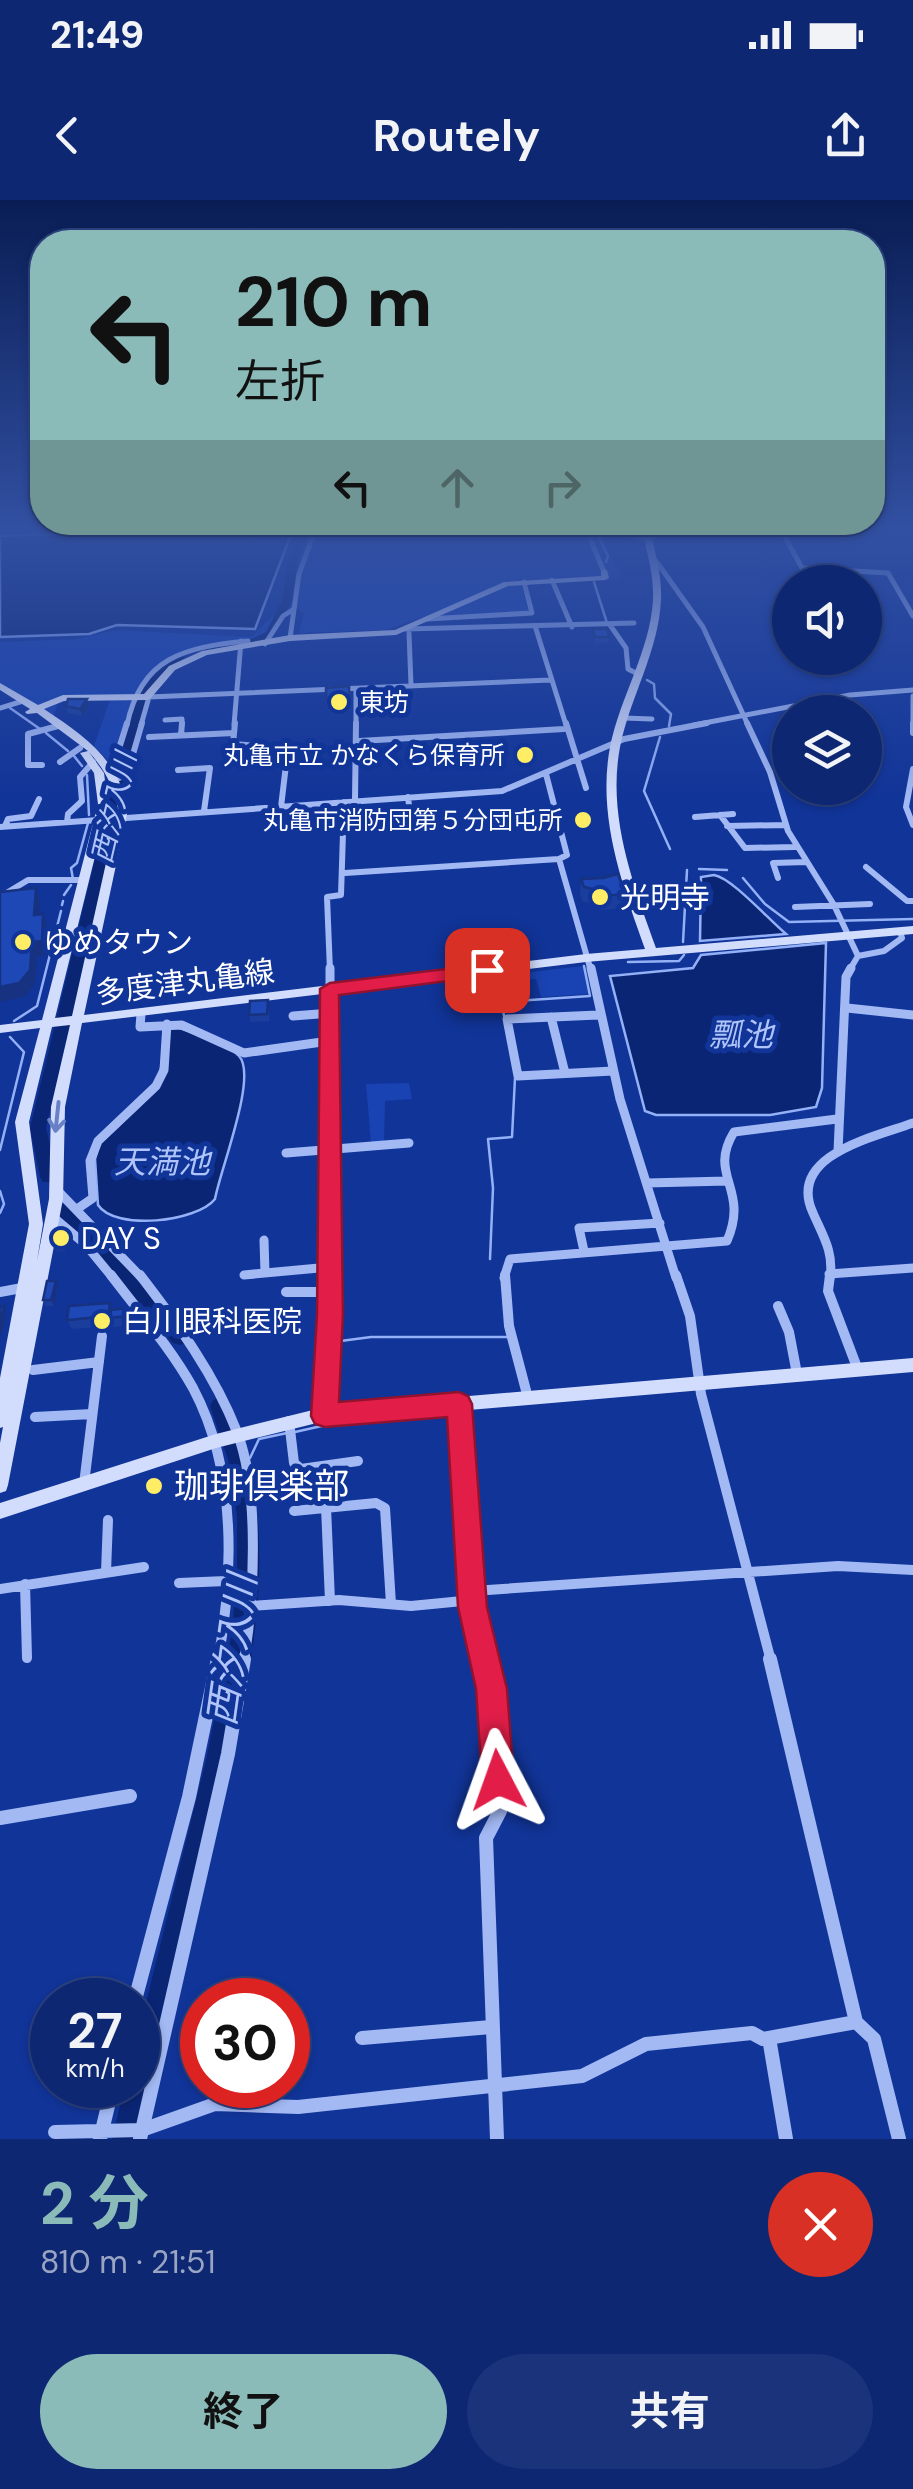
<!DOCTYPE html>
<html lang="ja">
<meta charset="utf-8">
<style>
body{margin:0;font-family:"DM Sans","Noto Sans JP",sans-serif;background:#1b337a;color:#f1f3f6;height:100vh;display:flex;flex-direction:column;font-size:38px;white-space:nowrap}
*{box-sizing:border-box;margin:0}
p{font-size:32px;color:#9aa5c4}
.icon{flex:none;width:55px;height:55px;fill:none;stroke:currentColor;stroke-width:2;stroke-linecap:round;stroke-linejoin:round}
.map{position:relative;height:1939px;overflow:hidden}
.details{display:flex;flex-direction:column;background:#0d2772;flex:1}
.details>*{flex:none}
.hud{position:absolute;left:30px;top:30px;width:855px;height:305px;border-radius:40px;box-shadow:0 2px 8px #0004,0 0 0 2px #2d4484;background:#8bbbb9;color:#111;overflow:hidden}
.buttons{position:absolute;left:772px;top:365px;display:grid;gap:20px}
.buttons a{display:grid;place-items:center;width:110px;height:110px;border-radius:50%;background:#0d2772;box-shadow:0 2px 8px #0004,0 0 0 2px #2d4484;font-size:50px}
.speed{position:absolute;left:30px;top:1778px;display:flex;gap:20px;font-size:50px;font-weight:700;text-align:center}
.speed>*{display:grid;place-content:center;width:130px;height:130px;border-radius:50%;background:#0d2772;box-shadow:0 2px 8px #0004,0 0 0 2px #2d4484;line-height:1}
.speed small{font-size:25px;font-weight:400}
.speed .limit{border:15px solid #d22;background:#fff;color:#111}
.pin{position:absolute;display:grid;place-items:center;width:85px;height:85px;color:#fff;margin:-42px;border-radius:20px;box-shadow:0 5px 15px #0006}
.me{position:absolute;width:110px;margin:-55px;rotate:356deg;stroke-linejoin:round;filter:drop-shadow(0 0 8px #0008)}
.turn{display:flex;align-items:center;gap:35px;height:210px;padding:0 40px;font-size:45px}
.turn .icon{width:130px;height:130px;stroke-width:2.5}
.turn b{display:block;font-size:70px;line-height:85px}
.lanes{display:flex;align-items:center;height:95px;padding:0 40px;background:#0003;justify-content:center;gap:50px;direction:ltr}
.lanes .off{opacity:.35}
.round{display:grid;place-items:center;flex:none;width:105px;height:105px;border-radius:52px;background:#1b337a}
.headline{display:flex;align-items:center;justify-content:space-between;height:170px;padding:0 40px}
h1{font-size:60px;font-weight:700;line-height:75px;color:#8bbbb9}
.action{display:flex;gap:20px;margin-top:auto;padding:20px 40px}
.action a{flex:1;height:115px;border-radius:60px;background:#8bbbb9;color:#111;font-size:40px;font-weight:700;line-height:115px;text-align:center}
.action a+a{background:#1b337a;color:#f1f3f6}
.status{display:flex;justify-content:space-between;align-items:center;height:70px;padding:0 50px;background:#0d2772;direction:ltr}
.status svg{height:28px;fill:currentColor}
header{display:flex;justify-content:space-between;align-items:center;height:130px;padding:0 40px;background:#0d2772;font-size:45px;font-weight:700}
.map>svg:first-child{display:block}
.green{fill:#1943b2}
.water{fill:#0a2574;stroke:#94b1f7;stroke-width:2.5}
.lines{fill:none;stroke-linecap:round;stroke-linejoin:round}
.stream{stroke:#94b1f7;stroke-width:2.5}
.river{fill:#0a2574;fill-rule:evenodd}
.street-far4{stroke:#a2b9f4;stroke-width:5}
.street-far3{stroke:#a2b9f4;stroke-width:6}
.street-far2{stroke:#a2b9f4;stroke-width:9}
.street-far1{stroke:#a2b9f4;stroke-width:10}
.street{stroke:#a2b9f4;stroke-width:14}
.secondary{fill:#d2ddfd;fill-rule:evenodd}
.wall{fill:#1b3e9d}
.shaded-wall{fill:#163280}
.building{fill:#1f48b7;stroke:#163280;stroke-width:2.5}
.oneway{stroke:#6880c5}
.route{fill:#e11d48;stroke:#92132f;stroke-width:2.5}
.poi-dot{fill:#ffee65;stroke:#113498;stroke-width:4}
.labels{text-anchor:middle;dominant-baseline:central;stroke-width:10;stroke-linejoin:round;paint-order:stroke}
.far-poi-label{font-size:25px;fill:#fff;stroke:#113498;text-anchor:end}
.far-water-label{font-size:28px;font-style:italic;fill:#afc4fa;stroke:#113498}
.poi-label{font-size:30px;fill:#fff;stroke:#113498;text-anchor:start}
.street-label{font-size:30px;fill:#fff;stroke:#113498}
.water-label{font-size:32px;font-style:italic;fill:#afc4fa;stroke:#113498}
.near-poi-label{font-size:35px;fill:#fff;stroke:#113498;text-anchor:start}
.near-water-label{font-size:38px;font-style:italic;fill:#afc4fa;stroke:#113498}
</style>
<div class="status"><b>21:49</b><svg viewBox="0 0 49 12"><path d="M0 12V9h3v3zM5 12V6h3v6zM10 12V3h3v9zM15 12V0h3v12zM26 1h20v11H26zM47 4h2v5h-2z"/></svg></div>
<header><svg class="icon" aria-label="back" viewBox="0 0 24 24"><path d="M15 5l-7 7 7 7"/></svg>Routely<svg class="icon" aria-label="share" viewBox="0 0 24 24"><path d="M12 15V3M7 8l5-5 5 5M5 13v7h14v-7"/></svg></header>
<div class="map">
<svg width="913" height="1939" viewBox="0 0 913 1939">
<rect width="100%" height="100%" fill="#113498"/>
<!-- green -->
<path class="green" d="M70 328H596L623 379 524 385 529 412 422 417 386 430 299 433 304 413 297 408 286 415 274 436C156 455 145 445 112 565L94 546 110 500 58 501 53 519 0 483V442L76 439 116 430 251 437 287 403 305 333Z
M583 766 588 794 541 797 536 779H524L522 773Z
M409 883 412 899 385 901 384 942 371 943 366 884Z"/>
<!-- water -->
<path class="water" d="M136 331 292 332 255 429 117 425 89 434 0 437V336Z
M714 675C732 678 768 719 786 734L700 741 701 677Z
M826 743 822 888 816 907 770 915H656L645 911 610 776 693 768 701 755Z
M175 826C193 834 225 841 239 856 258 876 220 970 215 999 197 1022 115 1031 98 1005L95 959 100 943 156 890 170 828Z"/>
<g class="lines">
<!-- stream -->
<path class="stream" d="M596 331 608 356 606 362
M594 382 607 423
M647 480 654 484 655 498 671 514 669 526
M10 508 40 529
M46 533 68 551
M660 537 644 591 670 649
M74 556 82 566
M87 575 89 615
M699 669 727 670
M743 678 765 704 789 722 913 719
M73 679 71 668 77 663 88 623
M64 695 71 685
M62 705 63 701
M683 742 687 670
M628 762 679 761 684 755
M504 816 502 802 590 796 584 766
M14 821 37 806 61 711
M0 950 24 852 10 837
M0 991 4 1004 0 1013
M490 1059 493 988 488 939 512 937 515 878
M332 1148 333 1142 371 1137H508
M295 1232 326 1225
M250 1258 259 1239 287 1233"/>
<!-- river -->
<path class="river" d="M303 328H313L298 359 292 401 274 436 251 446 205 450V446L249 440 266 432 282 401 288 359Z
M175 455 185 457 158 478 146 498 46 928 58 977 55 982H43L40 977 30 928 134 498 149 474Z
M65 1003 71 1005 187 1131 190 1137 187 1143 180 1145 173 1143 59 1015 56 1010 59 1005Z
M220 1197 227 1200C296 1350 239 1519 203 1671 182 1760 162 1850 142 1939H112L125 1885H138V1835L206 1560 231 1437 237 1376V1316L228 1259 210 1206 213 1200Z"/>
<!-- street-far4 -->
<path class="street-far4" d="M601 328 648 339 654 336 650 328
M601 328 587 331 604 372
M780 328 802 368 888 373 913 416
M656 361 703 427 748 525
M552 380 572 427
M427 419 532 413 524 382
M610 425 626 448 628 469 640 475
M405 429 634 423
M536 429 566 525
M409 433 411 485
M290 438 299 374 316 328
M265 444 283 416 294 409
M913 496V525
M0 508 23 501
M624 518 652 519
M165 520 182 519V525
M127 525C141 457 185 447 248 441
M141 525 149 497 550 480
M234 525 241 441
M356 525V490
M694 525 850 495 913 490"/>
<!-- street-far3 -->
<path class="street-far3" d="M235 523 233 544 288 548 281 607
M566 523 586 588
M747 523 770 572 788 631 834 705 858 756
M913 523V533
M181 535 182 523
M149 537 234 533
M359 541 564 529
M60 562 80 548
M42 565H28V534L58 526
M913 569 906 607 913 625
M178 570 210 568 204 611
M112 571 127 523
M546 574 567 655 559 659 591 771
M116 579 127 575 142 523
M408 597 412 631H432
M355 600 356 523
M720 615 745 648 795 647
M695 617 733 614
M67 622 68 614 82 601 80 577 93 562
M5 626 8 619 31 616 39 599
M727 626 786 625
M0 627 502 591 624 539 707 523
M866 667 907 701H913
M345 673 559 659
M778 678 773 663 806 662
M0 697 28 680H84
M795 707 870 704
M858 756 884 751 902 738 900 731
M330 771 327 697 341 695 344 602
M849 771 858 756"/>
<!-- street-far2 -->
<path class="street-far2" d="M330 768V1078
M591 768 620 899 676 1078
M847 808 913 815
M141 814 140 827 182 825 244 853 329 841
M598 815 507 819 518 876 613 871
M293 816 331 813
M551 817 565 873
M838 951 846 777 851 768
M286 953 409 943
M647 983 727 981
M56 989 142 1078
M77 1009 93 998 90 961 98 941 156 886 164 870 167 824
M53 1017 85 1044 113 1078
M264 1040 265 1073
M584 1051 579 1028 660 1023
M829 1074 913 1068
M244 1075 330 1067
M504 1078 510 1059 727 1041C750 988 707 976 734 932L837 919
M830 1078C834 1052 823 1036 813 1013 786 955 875 937 913 923"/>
<!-- street-far1 -->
<path class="street-far1" d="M111 1075C139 1112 170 1147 193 1188 237 1271 234 1371 218 1461
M140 1075C177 1123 215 1175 237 1232 260 1291 254 1399 244 1461
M505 1075 509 1126 528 1198
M676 1075 690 1116 701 1194 771 1461
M830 1075 828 1091 858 1170
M0 1092 27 1087
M286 1092H330
M778 1106 789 1132 797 1174
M33 1170 99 1162
M459 1204 473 1407 485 1461
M325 1215 330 1075
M35 1217 92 1214
M289 1221 294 1263 301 1269 358 1261
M84 1284 102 1136
M326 1307 330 1401
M294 1311 376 1303 385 1308 391 1404
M106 1372 108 1320
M179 1383 226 1381
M25 1384 27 1458
M0 1389 144 1367
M473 1391 838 1366 913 1370
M252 1406 339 1400 411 1406 473 1400"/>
<!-- street -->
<path class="street" d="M484 1459 491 1489 500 1611 486 1638 497 1939
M770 1459 856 1822 874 1839 899 1939
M0 1618 130 1596
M135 1800 189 1597 218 1459
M362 1838 491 1827
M769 1838 786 1939
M55 1932 142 1930 215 1904 298 1907 582 1876 646 1844 752 1833 763 1839 856 1822
M100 1939 113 1885
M140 1939 228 1554 244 1459"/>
<!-- secondary -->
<path class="secondary" d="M648 337 652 339C657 359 662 379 661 399 659 451 630 497 620 547 607 616 633 684 656 748L913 726V734L586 762 82 823 65 907 63 999 8 1285 6 1291 0 1293V1243L3 1227 0 1228V1178L29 1024 15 922 40 828 0 833V825L42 820 98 604 94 573 80 553 88 551 37 513 27 514 25 512 30 509 0 490V483L38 505 63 495 144 494 169 466 202 451 290 435 395 430 504 382 601 376V370H607L609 378 605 380 508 386 396 435 290 441 207 455 175 470 150 499 147 500 64 501 44 509C85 536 118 559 128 609L84 815 586 754 645 749C622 685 597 616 610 547 620 497 650 451 653 400 654 379 649 359 644 339ZM89 552C105 570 113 585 118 609L72 816 55 818 108 604 104 573ZM70 825 51 907 49 999 37 1061 43 1024 29 922 52 827Z
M913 1158V1172L317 1223 216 1248 0 1319V1303L216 1234 317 1209Z"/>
</g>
<!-- wall -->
<path class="wall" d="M593 429 609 437 608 443 595 444Z
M349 486 350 508H327L326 488Z
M66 506H89L82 516 68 513Z
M581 679 625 694 623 708 601 710 600 705 582 701 580 693Z
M269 807V821L251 822 249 815Z
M67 1040 65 1051H57L55 1046Z
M58 1087 54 1106H46L43 1100Z
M127 1108 131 1118 130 1125 114 1127 112 1124V1126L72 1129 67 1120Z"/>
<!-- shaded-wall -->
<path class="shaded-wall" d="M87 499 89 506 82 516 80 509Z
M36 688 40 702 38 729 34 715Z
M43 714 48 728 46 755 37 756 35 784 24 797 0 802V787L32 742Z
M56 1081 58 1087 54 1106 51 1100Z
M4 1106 6 1111 4 1126 0 1137V1124Z
M127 1108 131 1118 130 1125 126 1116Z"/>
<!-- building -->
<path class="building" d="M593 429H607L609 437H595Z
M349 486V498H326V488Z
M68 499H87L80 509 66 506Z
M618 674 625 694 603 696 601 691 584 687 581 679 603 678Z
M36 688 34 715 43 714 42 741 32 742 30 770 19 783 0 787V692Z
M268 800 267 814 249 815 250 801Z
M58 1029 65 1035 63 1046H55Z
M47 1081H56L51 1100H43Z
M110 1103 108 1116 67 1120 69 1106Z
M4 1106 1 1120 0 1124V1107Z
M127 1108 126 1116 110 1118 111 1110Z"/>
<!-- one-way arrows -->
<defs><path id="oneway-shaft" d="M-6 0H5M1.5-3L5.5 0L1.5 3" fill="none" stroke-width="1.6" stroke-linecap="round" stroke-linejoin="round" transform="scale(2.5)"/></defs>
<use class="oneway" href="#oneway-shaft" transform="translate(57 917) rotate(96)"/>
<!-- sky -->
<linearGradient id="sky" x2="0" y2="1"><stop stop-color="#091d54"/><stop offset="0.55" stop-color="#3250a2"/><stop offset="1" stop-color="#3250a2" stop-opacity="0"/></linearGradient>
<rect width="913" height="599" fill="url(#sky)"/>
<!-- route -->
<path class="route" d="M487 764 494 766V775L339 795 343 1114 339 1202 459 1192 468 1196 472 1204 487 1407 507 1489 514 1580 509 1592 498 1597 486 1592 482 1580 476 1489 458 1407 447 1217 325 1227 315 1224 311 1216 317 1114 320 789 330 783Z"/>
<!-- markers -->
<g class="poi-dot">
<circle cx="339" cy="502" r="10"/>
<circle cx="525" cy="555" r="10"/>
<circle cx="583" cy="620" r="10"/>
<circle cx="600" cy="697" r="10"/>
<circle cx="23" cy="742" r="10"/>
<circle cx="61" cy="1038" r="10"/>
<circle cx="102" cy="1121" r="10"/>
<circle cx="154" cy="1286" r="10"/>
</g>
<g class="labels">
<!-- far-poi labels -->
<g class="far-poi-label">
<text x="359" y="502" text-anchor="start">東坊</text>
<text x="505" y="555">丸亀市立 かなくら保育所</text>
<text x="563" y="620">丸亀市消防団第５分団屯所</text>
</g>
<!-- far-water labels -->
<g class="far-water-label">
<text transform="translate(114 608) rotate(-77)">西汐入川</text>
</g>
<!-- poi labels -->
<g class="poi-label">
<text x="620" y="697">光明寺</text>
<text x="43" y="742">ゆめタウン</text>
<text x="81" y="1038">DAY S</text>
<text x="122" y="1121">白川眼科医院</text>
</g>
<!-- street labels -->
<g class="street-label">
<text transform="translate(185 782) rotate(-7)">多度津丸亀線</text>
</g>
<!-- water labels -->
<g class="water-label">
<text x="741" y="835">瓢池</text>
<text x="162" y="962">天満池</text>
</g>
<!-- near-poi labels -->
<g class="near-poi-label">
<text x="174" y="1286">珈琲倶楽部</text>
</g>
<!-- near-water labels -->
<g class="near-water-label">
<text transform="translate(232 1450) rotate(-82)">西汐入川</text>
</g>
</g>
</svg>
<div class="buttons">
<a><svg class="icon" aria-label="sound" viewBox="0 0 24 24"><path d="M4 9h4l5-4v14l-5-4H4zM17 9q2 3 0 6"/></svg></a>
<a><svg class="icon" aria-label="layers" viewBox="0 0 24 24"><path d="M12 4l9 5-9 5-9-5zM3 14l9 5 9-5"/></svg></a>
</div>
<div class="speed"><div>27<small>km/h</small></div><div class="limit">30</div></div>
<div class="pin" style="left:487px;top:770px;background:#d93025"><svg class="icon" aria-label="arrive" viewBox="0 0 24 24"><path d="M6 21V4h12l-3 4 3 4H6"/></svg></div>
<svg class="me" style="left:498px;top:1580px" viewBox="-20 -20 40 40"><path d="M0-17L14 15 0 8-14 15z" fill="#e11d48" stroke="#fff" stroke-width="4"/></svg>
<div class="hud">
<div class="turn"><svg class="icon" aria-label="left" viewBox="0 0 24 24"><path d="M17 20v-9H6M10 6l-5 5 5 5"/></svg><div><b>210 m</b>左折</div></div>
<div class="lanes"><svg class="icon" aria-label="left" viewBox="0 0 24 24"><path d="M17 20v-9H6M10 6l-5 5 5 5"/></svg><svg class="icon off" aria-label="ahead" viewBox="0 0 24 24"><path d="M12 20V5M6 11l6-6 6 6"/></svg><svg class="icon off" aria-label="right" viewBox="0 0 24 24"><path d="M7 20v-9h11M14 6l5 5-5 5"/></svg></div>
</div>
</div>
<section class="details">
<div class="headline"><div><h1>2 分</h1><p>810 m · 21:51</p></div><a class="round" style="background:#d93025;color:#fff"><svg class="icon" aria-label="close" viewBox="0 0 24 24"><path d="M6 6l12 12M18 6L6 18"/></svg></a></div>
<div class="action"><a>終了</a><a>共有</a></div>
</section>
